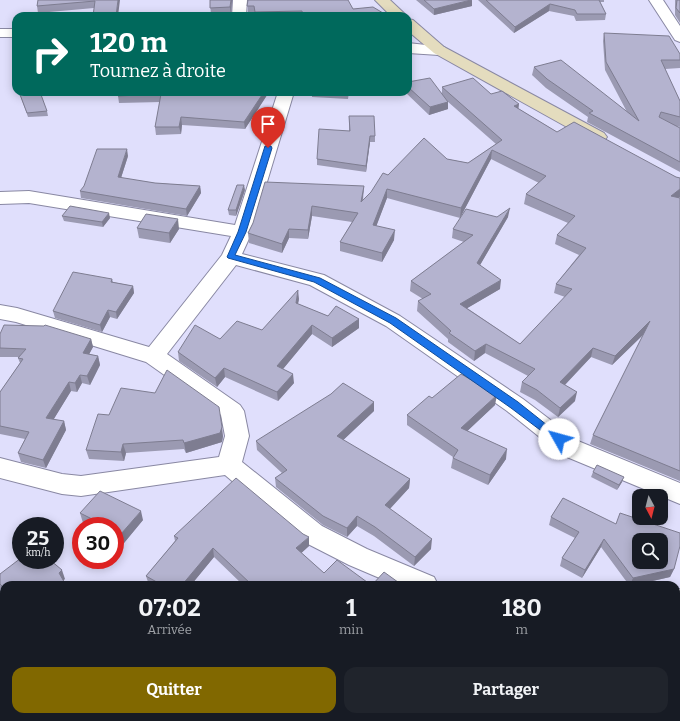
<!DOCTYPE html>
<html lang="fr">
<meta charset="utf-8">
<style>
body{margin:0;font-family:Bitter,serif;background:#20242c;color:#f1f3f6;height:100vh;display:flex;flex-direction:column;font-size:15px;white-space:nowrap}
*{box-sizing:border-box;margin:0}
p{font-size:13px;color:#9ea1a6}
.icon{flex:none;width:22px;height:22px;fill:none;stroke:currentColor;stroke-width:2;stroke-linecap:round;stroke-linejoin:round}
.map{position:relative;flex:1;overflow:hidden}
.sheet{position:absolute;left:0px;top:581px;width:680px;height:140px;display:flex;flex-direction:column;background:#171b24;border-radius:12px 12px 0 0;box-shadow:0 2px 10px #0003}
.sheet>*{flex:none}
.banner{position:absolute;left:12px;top:12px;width:400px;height:84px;border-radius:12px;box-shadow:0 2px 10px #0003;background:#00695c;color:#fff;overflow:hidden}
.needle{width:26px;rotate:173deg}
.tools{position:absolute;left:632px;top:489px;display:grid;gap:8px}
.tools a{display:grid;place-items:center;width:36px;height:36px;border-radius:8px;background:#171b24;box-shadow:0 2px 10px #0003;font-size:20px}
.speed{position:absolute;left:12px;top:517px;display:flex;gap:8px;font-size:20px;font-weight:700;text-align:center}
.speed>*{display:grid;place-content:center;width:52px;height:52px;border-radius:50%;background:#171b24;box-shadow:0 2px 10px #0003;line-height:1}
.speed small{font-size:10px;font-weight:400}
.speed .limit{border:6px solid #d22;background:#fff;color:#111}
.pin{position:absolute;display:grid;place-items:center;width:34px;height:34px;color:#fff;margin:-41px -17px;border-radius:50% 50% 50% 0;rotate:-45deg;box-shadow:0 0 4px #0007}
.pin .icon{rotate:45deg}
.me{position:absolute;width:44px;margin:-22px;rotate:308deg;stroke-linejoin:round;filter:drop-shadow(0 0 3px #0008)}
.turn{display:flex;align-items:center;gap:14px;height:84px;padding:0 12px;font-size:18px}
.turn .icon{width:52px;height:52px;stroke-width:2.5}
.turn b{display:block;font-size:28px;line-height:34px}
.eta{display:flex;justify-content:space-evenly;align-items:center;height:68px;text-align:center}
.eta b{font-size:24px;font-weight:700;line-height:28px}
.button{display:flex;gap:8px;margin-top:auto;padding:8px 12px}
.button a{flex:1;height:46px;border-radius:12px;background:#816800;color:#fff;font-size:16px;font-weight:700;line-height:46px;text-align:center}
.button a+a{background:#20242c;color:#f1f3f6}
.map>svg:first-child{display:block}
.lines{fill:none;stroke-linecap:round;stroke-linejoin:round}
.minor-casing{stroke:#8988a3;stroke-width:2}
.secondary-casing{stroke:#8988a3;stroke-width:2}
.minor{fill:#fff;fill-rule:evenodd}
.secondary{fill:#e4dcbe;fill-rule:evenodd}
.wall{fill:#9b9ab2}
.shaded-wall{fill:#7e7d91}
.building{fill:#b4b3cf;stroke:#7e7d91;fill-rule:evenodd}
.route{fill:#1a73e8;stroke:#114b97}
</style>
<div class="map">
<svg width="680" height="721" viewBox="0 0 680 721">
<rect width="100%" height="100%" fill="#e0dffc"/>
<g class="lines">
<defs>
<path id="minor" d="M233 0H247L246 16H232Z
M649 0H663L680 26V42L675 40Z
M0 29H16V37H0Z
M408 43 444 47 447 50 444 53 439 55 408 53Z
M278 92H294L252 232 242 254 324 275 400 316 523 399 578 441 680 483V504L562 455 507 411 386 326 310 285 236 265 167 354 240 405 244 411 249 436 242 462 322 526 367 549 434 577 438 585H396L349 565 304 542 225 475 81 496 62 494 0 478V458L62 474 81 476 219 457 225 436 221 415 146 362 16 322 0 319V305L17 308 149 347 222 255 231 236 29 203 0 204V192L29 191 235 225Z
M680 589V613L676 614V590Z
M525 717H555L554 721H524Z"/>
<path id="secondary" d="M375 0H390L407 16H391Z
M408 19 413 20 444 47 604 133 607 137 604 141 598 142 592 141 434 53 408 31Z"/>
</defs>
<!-- minor casing -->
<use href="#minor" class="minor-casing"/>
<!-- secondary casing -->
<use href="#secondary" class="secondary-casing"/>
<!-- minor -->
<use href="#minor" class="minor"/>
<!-- secondary -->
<use href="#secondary" class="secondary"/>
</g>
<!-- wall -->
<path class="wall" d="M38 0H120L94 8 38 13 37 6Z
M210 0H232L231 15 211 16Z
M248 0 353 9 388 16H255V13L248 14Z
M416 0H472V6L434 15Z
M478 0H604V2H600L606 14 605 20 576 21 574 16 549 11 514 33Z
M675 0H680V23L675 15Z
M604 33 680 54V68L665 69 680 101V127L677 126 680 128V172L587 122 588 117 546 88 532 75 534 67 627 112 605 70 603 41Z
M408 82 442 93V87L491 94 519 109 557 132 676 177 680 178V197L678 198H680V481L590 444 593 435 644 334 612 365 591 357 565 385 575 401 558 417 535 400 520 392 522 382 528 376 485 353 474 361 448 342V339L417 311 418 301 423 299 410 291 411 281 464 242 452 238 453 229 497 217H508L480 265 500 289 467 308 520 344 565 297 554 293 556 284 579 255 555 244 557 235 568 223 524 204 526 194 539 183 491 159 460 218 387 198 376 226 394 240 382 262 340 251V242L352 222 312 216 308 239 289 238 282 253 249 243 248 233 253 223 364 186 363 201 388 175 447 159 468 163 496 144 447 101 448 109 429 115 405 92H408Z
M19 92 47 111 48 116 28 117Z
M119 92H269L245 129 182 125 181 134 156 135 155 127 160 102 119 103 118 96Z
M312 92H349L348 99 312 97Z
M349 116 375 136V142H370L366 172 317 165V159L349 131Z
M128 156 121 178 155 183 200 186 201 193 187 216 81 198 80 191Z
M245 190 236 216 229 215 228 210Z
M62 216 110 218 103 227 64 221Z
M137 228 179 229 170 243 139 238Z
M112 279 113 282 133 286 134 293 117 319 110 317 102 332 55 318 53 311Z
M299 299 298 304 328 316 359 319V328L332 347 312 334 283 369 294 383 278 401 225 377 217 387 179 361 178 352 220 339 262 330Z
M0 334 91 339 93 347 89 354 98 356 100 365 90 385 82 383 77 392 71 391 53 420 64 421 66 430 46 468 21 462 18 453 25 439 0 434V392L20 363 18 358 19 357H0Z
M432 398 495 405 467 431 506 459 488 485 451 468 453 457 407 425V415Z
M374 411 343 440 410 479 409 488 390 509 431 549 414 566 374 536 357 526 347 537 323 525 276 487 275 478 282 473 257 450 256 441Z
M109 415 223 436 222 442 186 453 184 449 126 453 124 461 89 459 86 450Z
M593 472 622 482 617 490 591 477Z
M563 498 674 569 670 577 635 585H629L601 547 582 578 560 566 562 558 575 538 549 525 551 517Z
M80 513 143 520 124 543 115 539V526H89L83 523Z
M174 536 309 546 301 553 324 573 371 585H243L214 557 191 585H149L146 576 175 541Z
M0 574 65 579 63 580 4 585V593L0 589Z"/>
<!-- shaded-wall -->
<path class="shaded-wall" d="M118 0H120L118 16H116Z
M231 0H232L231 15 230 7Z
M472 0V6L434 15V9Z
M550 4 549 11 514 33 515 27Z
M264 92H269L245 129 244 122Z
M448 102V109L429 115 430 107Z
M519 104 518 113 514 106Z
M181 117 182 125 181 134 179 127Z
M370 136V142L366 172V166Z
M127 149 128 156 119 184 118 177Z
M492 150 491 159 460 218 461 208Z
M244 185 245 190 236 216V210Z
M200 186 201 193 187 216 186 209Z
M364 186 363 195 361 211V202Z
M387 189V198L373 235V225Z
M680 189V197L668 206 671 196Z
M312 206V216L308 239V230Z
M510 208 508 217 476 272 477 263Z
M109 213 110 218 103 227 102 222Z
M178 219 179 229 170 243 169 233Z
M289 229V238L282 253V244Z
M395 230 394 240 382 262V253Z
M501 280 500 289 459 313 460 304Z
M133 286 134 293 117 319 116 312Z
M298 290 299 299 296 312V303Z
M108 310 110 317 102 332 100 325Z
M359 319V328L332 347V338Z
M650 321 647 331 612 365 615 356Z
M312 325V334L278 375 277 366Z
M91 339 93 347 85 362 83 353Z
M486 344 485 353 474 361 475 351Z
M593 348 591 357 558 392 560 382Z
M98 356 100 365 90 385 87 376Z
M224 368 225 377 217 387 215 378Z
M293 374 294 383 278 401 277 392Z
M80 375 82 383 77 392 75 383Z
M69 382 71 391 49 427 46 418Z
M577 392 575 401 558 417 560 408Z
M497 395 495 405 460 438 461 428Z
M374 402V411L337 446V436Z
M64 421 66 430 46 468 43 460Z
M222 427 223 436 222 442 186 453 184 443Z
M123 444 126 453 124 461 121 452Z
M507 449 506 459 488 485 490 475Z
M624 477 622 482 617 490 619 485Z
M410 479 409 488 385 514V505Z
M141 511 143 520 124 543 121 534Z
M357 516V526L347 537V528Z
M309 537V546L296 558V548Z
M432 539 431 549 414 566 415 557Z
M604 539 601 547 582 578 585 570Z
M213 548 214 557 191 585H182Z
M674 569 670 577 635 585H630L633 578Z
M62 570 65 579 62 581 59 573Z
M301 581V585H297Z
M78 717H93L95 720 92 721H67Z
M230 717H236L237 719 235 721H226Z"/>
<!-- building -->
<path class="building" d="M38 0H118L116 16H93L95 1 37 6Z
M210 0H231L230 7 210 8Z
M248 0H348L353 9 373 7 388 16H303L302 11 255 12 254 6H247Z
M424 0H471L434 9Z
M486 0H599L606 14H577L575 10 550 4 515 27Z
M677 0H680V13L676 8Z
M604 33 669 36 680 54V60H661L680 101V117L661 112 659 117 680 128V162L589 113 593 111 547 79 534 67 561 60 639 121 606 62Z
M430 78 448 102 430 107 408 87V82Z
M473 78 491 94 502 91 519 104 514 106 557 132 574 122 676 177 680 178V189L671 196 680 198V471L593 435 650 321 615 356 593 348 560 382 577 392 560 408 537 390 522 382 535 369 486 344 475 351 449 333 451 331 418 301 431 294 411 281 473 235 453 229 466 209 497 217 510 208 477 263 501 280 460 304 520 344 572 289 556 284 586 248 557 235 575 216 526 194 546 176 492 150 461 208 387 189 373 225 395 230 382 253 340 242 358 213 312 206 308 230 289 229 282 244 248 233 253 223 265 182 364 186 361 202 371 192 383 173 388 175 424 138 447 159 468 163 502 140 442 87Z
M19 92H40L47 111 27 113Z
M119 92H264L244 122 181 117 179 127H155L161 94 118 96Z
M349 116H374L375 136H370L366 166 317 159 319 129 350 131Z
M97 149H127L118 177 155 183 200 186 186 209 80 191 84 186Z
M237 185H244L236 210H228Z
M70 206 109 213 102 222 62 216Z
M146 214 178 219 169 233 137 228Z
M73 272 112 279 111 282 133 286 116 312 108 310 100 325 53 311Z
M298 290 296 303 328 316 336 306 359 319 332 338 312 325 277 366 293 374 277 392 224 368 215 378 178 352 195 325 220 339 237 321 262 330Z
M4 325 44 326 45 325 91 339 83 353 98 356 87 376 80 375 75 383 69 382 46 418 64 421 43 460 18 453 29 432 0 426V392L23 359 18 358 26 349 0 348V334Z
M167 370 219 407 222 427 220 433 184 443 183 440 123 444 121 452 86 450 98 414 109 415 121 388 155 393Z
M461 374 497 395 461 428 507 449 490 475 453 458 458 450 407 415 429 396 432 398Z
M343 383 374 402 337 436 410 479 385 505 432 539 415 557 375 527 357 516 347 528 323 516 275 478 287 470 256 441 331 394Z
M597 465 624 477 619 485 593 472Z
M236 478 303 534 309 537 296 548 324 573 337 560 371 585H306L301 581 297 585H252L213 548 182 585H162L146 576 178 538 174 536Z
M100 491 141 511 121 534 115 531V526H106L80 513Z
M563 498 616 524 620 513 680 533V546L674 569 633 578 604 539 585 570 562 558 579 532 551 517ZM639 540H661V562H639Z
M21 558V560H50L62 570 59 573 66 585H4V588L0 584V574Z
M384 572 402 585H372Z
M4 687V717H78L67 721H0V689Z
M94 717H230L226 721H96Z
M390 717H453L461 721H388Z"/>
<!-- route -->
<path class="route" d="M265 146H271L272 148 246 232 235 255 320 278 396 318 518 402 562 437 564 439 562 442H556L511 408 390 323 314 282 228 258 227 257 238 232Z"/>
</svg>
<div class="tools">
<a><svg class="needle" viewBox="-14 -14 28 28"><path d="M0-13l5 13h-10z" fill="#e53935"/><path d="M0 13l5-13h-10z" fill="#9ea1a6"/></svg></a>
<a><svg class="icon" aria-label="search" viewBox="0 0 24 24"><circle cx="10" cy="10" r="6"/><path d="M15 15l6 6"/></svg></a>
</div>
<div class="speed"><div>25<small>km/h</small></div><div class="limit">30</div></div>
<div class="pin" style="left:268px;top:148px;background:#d93025"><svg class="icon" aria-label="arrive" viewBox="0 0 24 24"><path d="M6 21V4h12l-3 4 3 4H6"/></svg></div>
<svg class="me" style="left:559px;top:439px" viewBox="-20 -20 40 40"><circle r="19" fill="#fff"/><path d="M0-13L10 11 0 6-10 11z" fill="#1a73e8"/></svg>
<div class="banner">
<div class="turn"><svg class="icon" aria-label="right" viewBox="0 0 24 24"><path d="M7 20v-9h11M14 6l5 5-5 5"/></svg><div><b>120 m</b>Tournez à droite</div></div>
</div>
<section class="sheet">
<div class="eta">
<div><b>07:02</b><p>Arrivée</p></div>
<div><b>1</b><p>min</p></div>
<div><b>180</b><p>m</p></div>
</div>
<div class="button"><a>Quitter</a><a>Partager</a></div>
</section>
</div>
